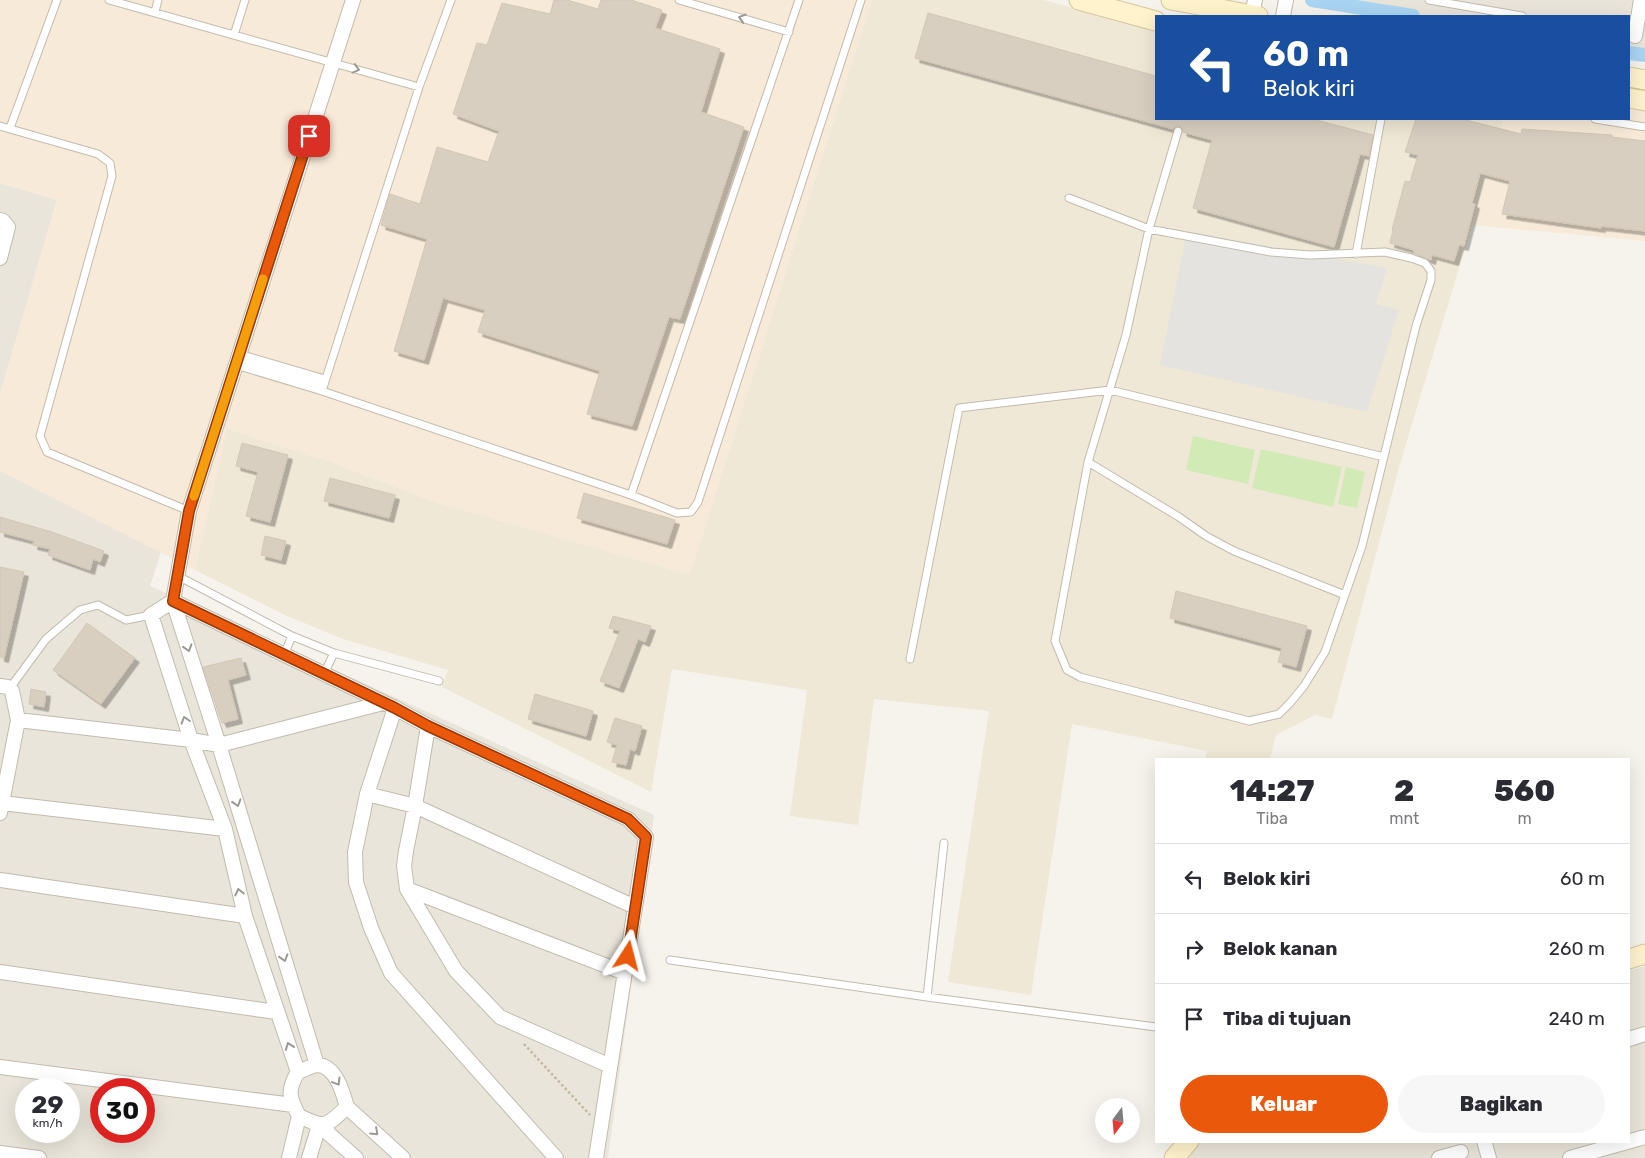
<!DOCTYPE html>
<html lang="id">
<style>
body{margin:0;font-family:Rubik,sans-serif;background:#f7f7f7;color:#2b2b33;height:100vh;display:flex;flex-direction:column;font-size:19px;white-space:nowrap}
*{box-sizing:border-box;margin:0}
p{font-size:16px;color:#7c7c81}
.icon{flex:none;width:28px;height:28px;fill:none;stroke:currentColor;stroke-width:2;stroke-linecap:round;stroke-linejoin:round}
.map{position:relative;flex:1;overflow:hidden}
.drawer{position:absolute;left:1155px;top:758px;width:475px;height:385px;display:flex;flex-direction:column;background:#fff;border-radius:0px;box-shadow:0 5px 20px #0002}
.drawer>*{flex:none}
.banner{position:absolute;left:1155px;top:15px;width:475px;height:105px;border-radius:0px;box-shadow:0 5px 20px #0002;background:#1a4fa0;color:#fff;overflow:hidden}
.needle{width:32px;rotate:196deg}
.fabs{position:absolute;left:1095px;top:1098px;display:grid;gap:10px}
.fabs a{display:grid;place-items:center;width:45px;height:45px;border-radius:50%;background:#fff;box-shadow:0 5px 20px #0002;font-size:25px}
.speed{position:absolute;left:15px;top:1078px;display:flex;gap:10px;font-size:25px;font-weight:700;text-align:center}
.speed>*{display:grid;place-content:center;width:65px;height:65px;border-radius:50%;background:#fff;box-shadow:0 5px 20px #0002;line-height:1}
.speed small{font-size:12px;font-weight:400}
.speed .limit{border:8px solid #d22;background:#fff;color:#111}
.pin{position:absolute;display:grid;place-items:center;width:42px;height:42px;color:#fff;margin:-21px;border-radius:10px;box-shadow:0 2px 8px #0006}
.me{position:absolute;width:55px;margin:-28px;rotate:9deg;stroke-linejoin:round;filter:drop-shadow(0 0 4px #0008)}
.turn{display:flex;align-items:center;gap:18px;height:105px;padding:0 25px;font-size:22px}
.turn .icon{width:65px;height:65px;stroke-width:2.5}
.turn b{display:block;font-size:35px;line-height:42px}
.eta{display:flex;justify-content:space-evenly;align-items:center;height:85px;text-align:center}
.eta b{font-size:30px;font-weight:800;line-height:35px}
.button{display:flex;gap:10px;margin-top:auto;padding:10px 25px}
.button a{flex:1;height:58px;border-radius:30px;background:#ea580c;color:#fff;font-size:20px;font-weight:800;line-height:58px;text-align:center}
.button a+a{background:#f7f7f7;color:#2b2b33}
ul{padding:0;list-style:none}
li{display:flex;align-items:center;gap:15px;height:70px;padding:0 25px;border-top:1px solid #e1e1e2}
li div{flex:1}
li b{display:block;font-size:19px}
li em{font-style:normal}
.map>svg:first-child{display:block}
.residential{fill:#eae5da;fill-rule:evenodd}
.commercial{fill:#f7ead8}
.education{fill:#efe8d6}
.green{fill:#d2eab5}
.parking{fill:#e5e3e0}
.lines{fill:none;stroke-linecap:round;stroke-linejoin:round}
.canal{stroke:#a9d4f2;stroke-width:14}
.building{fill:#d8cfc1;stroke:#d3c7b4;filter:url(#shadow)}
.service-casing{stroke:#c2bbae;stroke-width:9}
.minor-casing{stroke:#c2bbae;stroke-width:16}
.secondary-casing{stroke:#d6c79b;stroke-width:21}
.path{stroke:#c4b79f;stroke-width:2.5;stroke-dasharray:2.5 2.5;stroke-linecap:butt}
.service{stroke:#fff;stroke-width:7}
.minor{stroke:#fff;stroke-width:14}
.secondary{stroke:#fff3cd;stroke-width:19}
.oneway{stroke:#9c9892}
.route-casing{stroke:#983908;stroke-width:12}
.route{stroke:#ea580c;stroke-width:9}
.slow{stroke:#f59e0b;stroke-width:9}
</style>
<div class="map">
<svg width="1645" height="1158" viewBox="0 0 1645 1158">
<defs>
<filter id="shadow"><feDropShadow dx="4.5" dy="4.5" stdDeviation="0" flood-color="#0004"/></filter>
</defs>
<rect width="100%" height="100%" fill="#f6f3ec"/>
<!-- residential -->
<path class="residential" d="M1309 0H1645V60L1629 58V16H1399Z
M0 183 57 200 0 394Z
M0 471 161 552 150 586 654 815 608 1158H0ZM26 1089H69V1131H26ZM101 1089H144V1131H101Z
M1645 966V1158H1187L1200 1141H1629V971Z"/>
<!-- commercial -->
<path class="commercial" d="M0 0H872L690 575 437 503 333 463 227 429 195 570 0 471V394L57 200 0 183Z
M1629 109 1645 111V241L1472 225 1504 119H1629Z"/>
<!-- education -->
<path class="education" d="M872 0H1044L1117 20 1156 27V119H1504L1400 464 1332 719 1315 715 1276 735 1270 759H1205L1207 751 1072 724 1031 995 948 982 989 711 874 699 858 825 790 816 807 690 672 669 651 792 442 687 448 670 343 639 285 615 195 570 227 429 333 463 437 503 690 575Z"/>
<!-- green -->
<path class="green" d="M1193 436 1255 450 1248 484 1186 470Z
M1261 449 1342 467 1333 507 1252 488Z
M1346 467 1365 472 1357 508 1338 504Z"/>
<!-- parking -->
<path class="parking" d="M1187 231 1387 268 1376 304 1399 310 1367 412 1160 365Z"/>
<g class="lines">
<!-- canal -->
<path class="canal" d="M1312 0 1413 16
M1629 53 1645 55"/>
</g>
<!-- building -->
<path class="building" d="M554 0H567L598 9 601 0H631L662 10 655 28 720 49 701 112 744 127 680 319 669 317 632 426 587 414 600 371 478 332 485 310 443 298 424 360 394 351 427 239 381 225 390 194 420 204 437 147 488 162 499 131 453 114 477 43 487 45 502 3 550 14Z
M928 13 1156 76V119H1313L1373 135 1369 156 1360 154 1334 247 1193 208 1212 140 1183 132 1182 128 1179 126 1175 127 1173 129 915 58Z
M1416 119H1462L1521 134 1522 129 1612 135V137L1645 141V231L1601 226V228L1502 214 1510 181 1480 173 1472 203 1475 204 1464 246 1459 245 1454 261 1432 255 1431 260 1414 253V250L1390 243 1393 230H1392L1405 181 1410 182 1418 155 1405 152Z
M242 443 288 455 270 522 246 516 258 472 236 466Z
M330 478 395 495 389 518 324 501Z
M584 493 675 520 667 544 577 518Z
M0 517 52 532 104 551 100 562 93 559 90 570 48 555 50 549 33 545 34 541 0 532Z
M265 536 286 541 281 560 261 555Z
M0 567 24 572 4 658 0 657Z
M1176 591 1307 626 1296 667 1278 662 1282 648 1170 618Z
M613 616 651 626 645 642 638 639 619 688 600 681 620 631 609 628Z
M87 623 135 658 101 704 53 670Z
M241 658 246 675 228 680 238 719 222 723 203 667Z
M31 689 46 692 44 707 29 704Z
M535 694 593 711 586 736 528 719Z
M615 718 642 726 635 751 630 749 626 765 612 762 617 745 607 742Z"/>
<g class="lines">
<defs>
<path id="service" d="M109 0 419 87
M451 0 419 87 322 391 631 495 799 0
M679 0 789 32
M1429 0 1522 16
M155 12 158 0
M234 35 245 0
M1595 119 1645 127
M0 126 98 154 110 163 112 176 40 436 47 452 189 511
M10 128 57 0
M1069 198 1149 229 1271 252 1310 255 1385 252 1411 258 1425 263 1431 271V280L1416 326 1362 546 1325 652 1304 686 1290 703 1279 714 1249 721 1080 677 1067 670 1055 641 1088 462 1126 335 1149 229 1178 131
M1356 254 1381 119
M239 354 325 379
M237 360 324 385
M236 365 322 391
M1088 462 1179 517 1206 536 1234 551 1345 595
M631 495 677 513 691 512 698 502 861 0
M178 576 292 636
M284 655 292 636 334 653 439 681
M910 659 959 408 1110 390 1384 457
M324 674 334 653
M10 688 46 639 80 610 98 605 126 620 151 615
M670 960 927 997 1156 1027
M927 997 944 843"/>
<path id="minor" d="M1252 15 1255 0
M1283 16 1286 0
M1635 36 1641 0
M0 220 3 221 8 227 0 258
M173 601 395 708 428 726 628 819 646 837 596 1158
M173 601 151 615 191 740 225 829 245 916 298 1072C287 1090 289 1098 299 1116L289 1158
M0 686 8 687 12 691 18 720 0 813
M395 708 367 794 355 852 356 882 371 928 391 973 556 1158
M18 720 191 740 219 745 383 703
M428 726 415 806 406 851 404 866 407 889 456 971 500 1017 610 1066
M367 794 415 806 635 907
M2 803 225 829
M0 880 245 916
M407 889 625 973
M0 972 276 1012
M1629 1039 1645 1034
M317 1065 219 745 173 601 189 511 353 0
M0 1067 293 1105
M298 1072C304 1070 312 1065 318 1065 336 1066 343 1093 347 1107L403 1158
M299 1116C326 1129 325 1127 347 1107
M324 1125 329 1134 356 1158
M1484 1141 1489 1158
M0 1153 39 1158
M309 1158 319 1126
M1439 1158 1461 1152
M1570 1158 1645 1137"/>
<path id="secondary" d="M1079 0 1156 21
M1171 0 1258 16
M1629 77 1645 80
M1629 98 1645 101
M1629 959 1645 954
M1174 1158 1189 1141"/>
</defs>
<!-- service casing -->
<use href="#service" class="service-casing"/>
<!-- minor casing -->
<use href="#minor" class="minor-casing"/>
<!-- secondary casing -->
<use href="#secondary" class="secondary-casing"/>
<!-- path -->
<path class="path" d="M524 1044 590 1115"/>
<!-- service -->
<use href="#service" class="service"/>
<!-- minor -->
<use href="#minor" class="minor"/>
<!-- secondary -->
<use href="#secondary" class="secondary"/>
</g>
<!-- one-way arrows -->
<defs><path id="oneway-chevron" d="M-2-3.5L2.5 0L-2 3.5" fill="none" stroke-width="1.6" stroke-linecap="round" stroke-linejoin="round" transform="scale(1.25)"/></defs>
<g class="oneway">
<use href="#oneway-chevron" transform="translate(742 18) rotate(-164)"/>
<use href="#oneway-chevron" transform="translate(356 69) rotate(15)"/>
<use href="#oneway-chevron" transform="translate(188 648) rotate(73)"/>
<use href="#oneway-chevron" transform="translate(185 720) rotate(-108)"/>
<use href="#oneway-chevron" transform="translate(237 803) rotate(73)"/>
<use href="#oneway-chevron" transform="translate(239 892) rotate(-103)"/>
<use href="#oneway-chevron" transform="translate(284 958) rotate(73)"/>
<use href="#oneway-chevron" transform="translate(289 1046) rotate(-110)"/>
<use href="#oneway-chevron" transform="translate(337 1082) rotate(59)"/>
<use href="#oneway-chevron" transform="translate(375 1132) rotate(43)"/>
</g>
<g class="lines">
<defs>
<path id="route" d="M309 136 189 511 173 601 395 708 428 726 628 819 646 837 628 956"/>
</defs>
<!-- route casing -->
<use href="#route" class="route-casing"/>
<!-- route -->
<use href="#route" class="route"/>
<!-- slow -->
<path class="slow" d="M194 496 263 279"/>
</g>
</svg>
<div class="fabs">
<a><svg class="needle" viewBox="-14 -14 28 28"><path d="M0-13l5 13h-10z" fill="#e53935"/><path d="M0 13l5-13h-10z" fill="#7c7c81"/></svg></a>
</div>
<div class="speed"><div>29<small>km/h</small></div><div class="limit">30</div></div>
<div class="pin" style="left:309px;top:136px;background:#d93025"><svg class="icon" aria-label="arrive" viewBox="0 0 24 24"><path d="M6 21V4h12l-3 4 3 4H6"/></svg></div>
<svg class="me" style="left:628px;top:956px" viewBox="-20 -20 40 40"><path d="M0-17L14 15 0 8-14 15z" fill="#ea580c" stroke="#fff" stroke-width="4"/></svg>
<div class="banner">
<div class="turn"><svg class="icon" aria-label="left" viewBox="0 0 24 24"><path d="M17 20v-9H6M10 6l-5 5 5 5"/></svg><div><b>60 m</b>Belok kiri</div></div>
</div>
<section class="drawer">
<div class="eta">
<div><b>14:27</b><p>Tiba</p></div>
<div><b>2</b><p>mnt</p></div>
<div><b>560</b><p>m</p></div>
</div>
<ul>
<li><svg class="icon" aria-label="left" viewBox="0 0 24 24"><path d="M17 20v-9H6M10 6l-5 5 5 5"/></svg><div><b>Belok kiri</b></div><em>60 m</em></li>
<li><svg class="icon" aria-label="right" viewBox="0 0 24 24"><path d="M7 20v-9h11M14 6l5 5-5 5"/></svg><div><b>Belok kanan</b></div><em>260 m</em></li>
<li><svg class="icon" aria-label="arrive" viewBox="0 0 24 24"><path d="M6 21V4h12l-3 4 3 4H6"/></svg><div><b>Tiba di tujuan</b></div><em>240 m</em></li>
</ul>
<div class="button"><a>Keluar</a><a>Bagikan</a></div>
</section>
</div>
